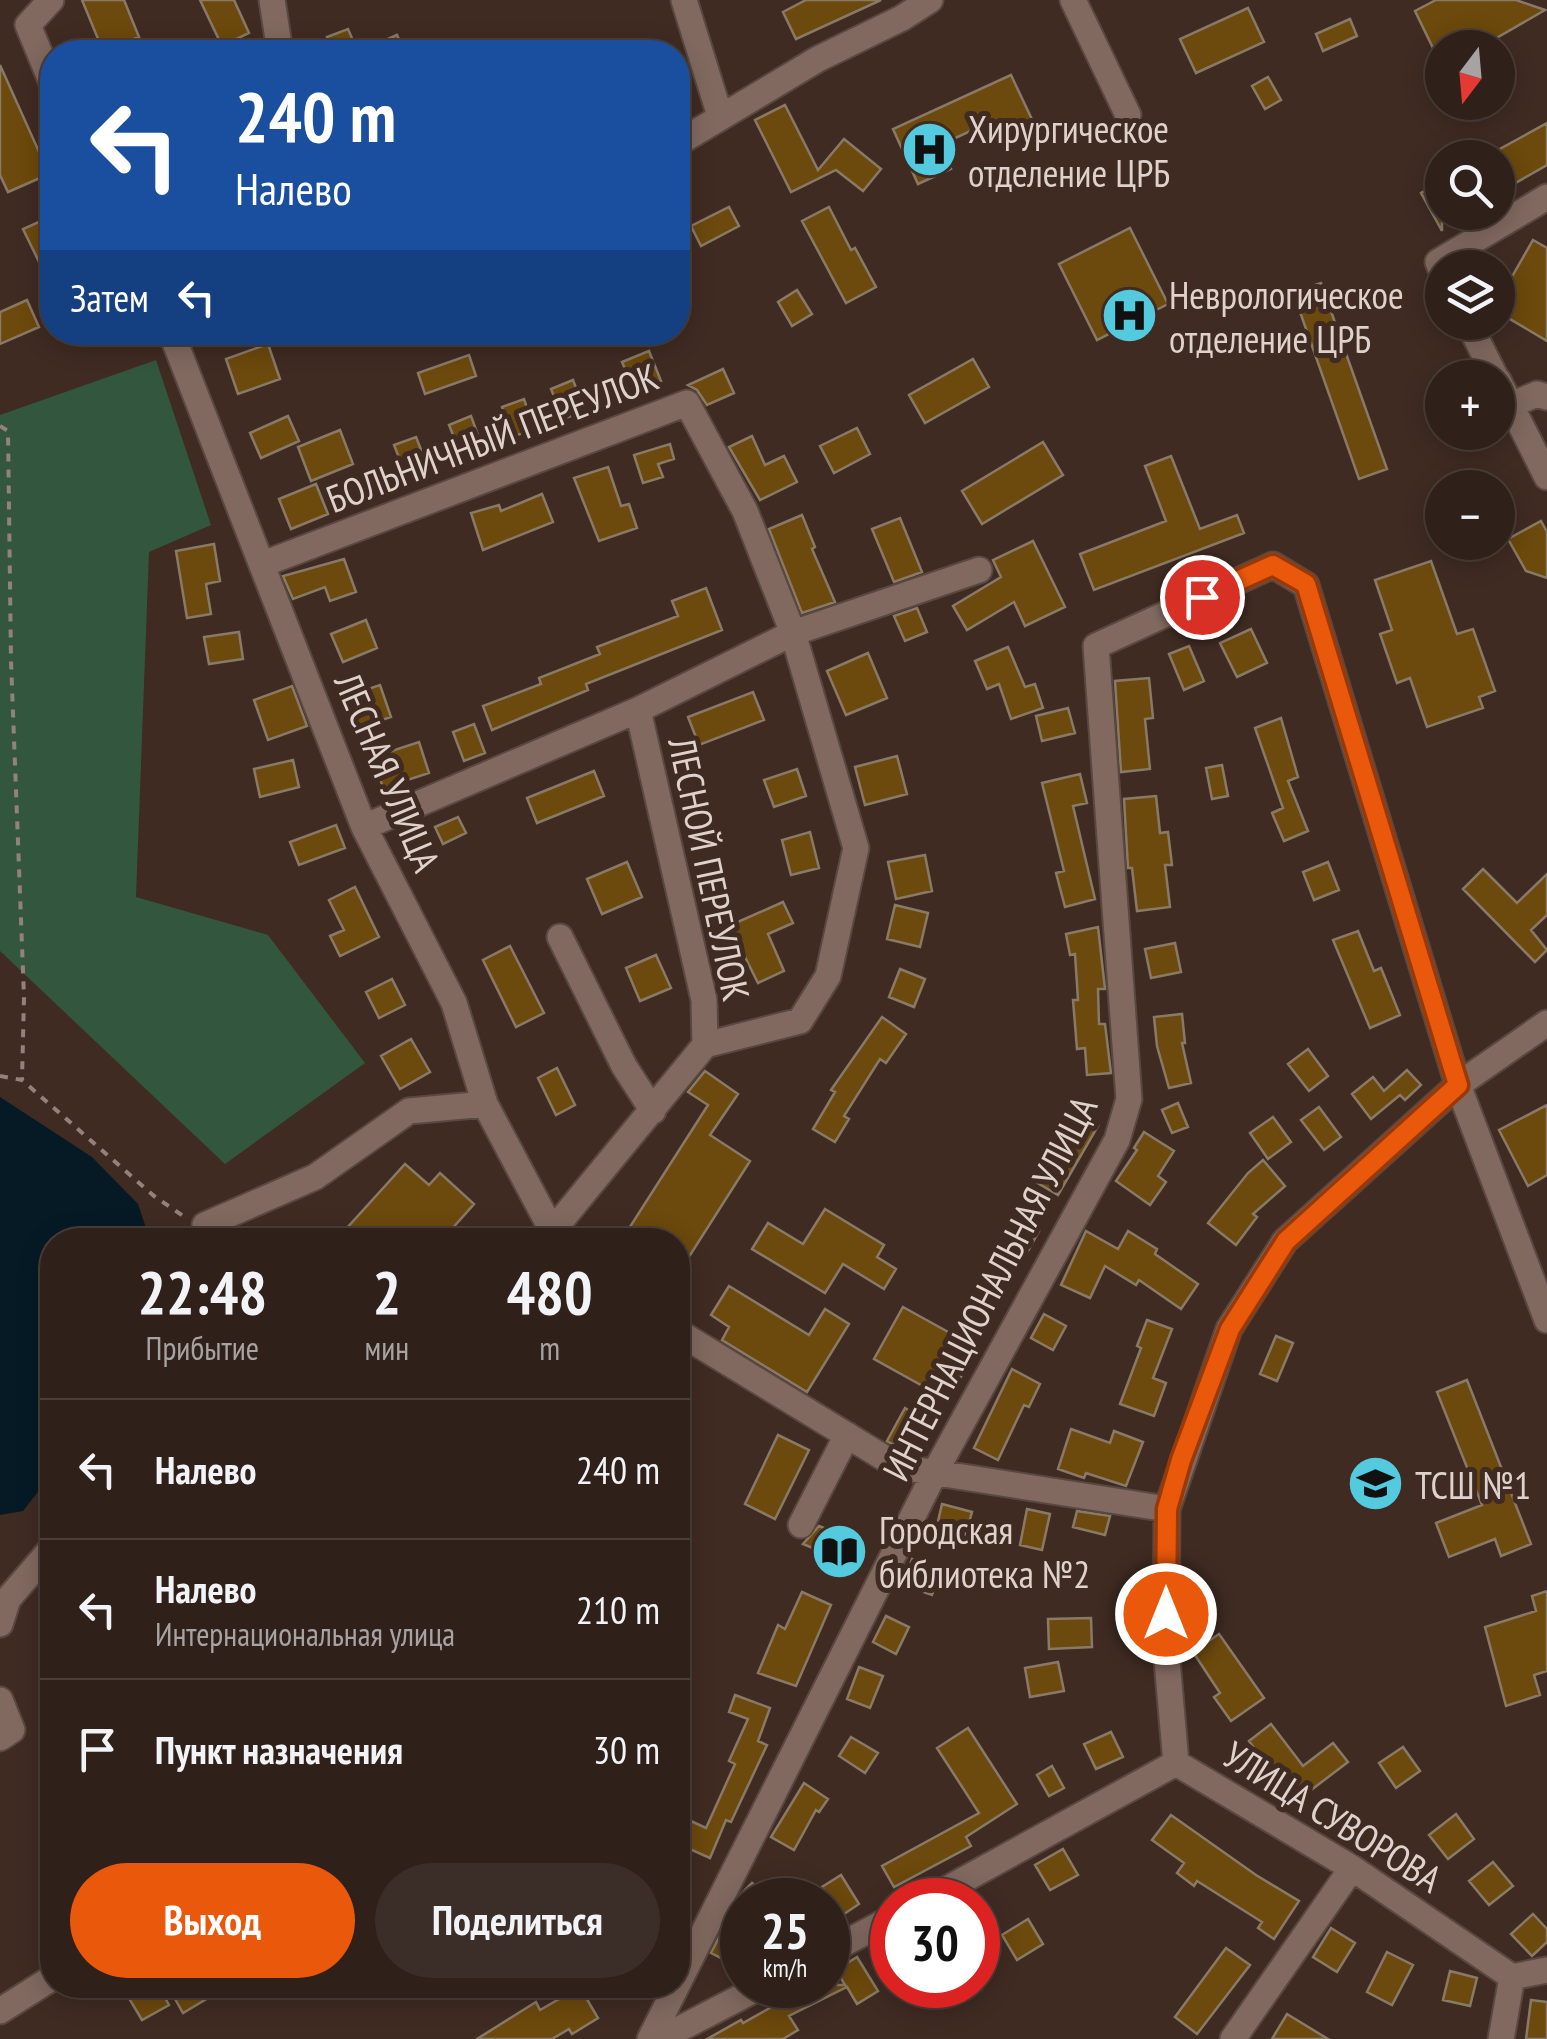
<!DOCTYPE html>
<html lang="ru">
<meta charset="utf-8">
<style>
body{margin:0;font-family:"PT Sans Narrow",sans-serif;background:#3b2d27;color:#f1f3f6;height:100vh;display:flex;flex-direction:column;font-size:38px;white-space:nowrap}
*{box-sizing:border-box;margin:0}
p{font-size:32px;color:#a7a3a2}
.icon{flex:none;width:55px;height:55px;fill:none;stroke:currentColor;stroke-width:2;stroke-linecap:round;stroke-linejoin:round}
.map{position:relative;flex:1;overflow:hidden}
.details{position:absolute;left:40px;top:1228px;width:650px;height:770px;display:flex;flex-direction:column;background:#2f201a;border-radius:40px;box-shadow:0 5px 25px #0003,0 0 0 2px #4a3e39}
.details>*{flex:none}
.top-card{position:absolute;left:40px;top:40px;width:650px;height:305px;border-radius:40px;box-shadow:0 5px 25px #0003,0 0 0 2px #4a3e39;background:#1a4fa0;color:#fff;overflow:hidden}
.needle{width:65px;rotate:196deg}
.controls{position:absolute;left:1425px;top:30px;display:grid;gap:20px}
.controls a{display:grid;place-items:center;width:90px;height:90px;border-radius:50%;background:#2f201a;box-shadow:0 5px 25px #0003,0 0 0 2px #4a3e39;font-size:50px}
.speed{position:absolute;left:720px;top:1878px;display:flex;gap:20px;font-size:50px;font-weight:700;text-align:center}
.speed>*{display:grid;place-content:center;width:130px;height:130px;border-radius:50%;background:#2f201a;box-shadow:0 5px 25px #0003,0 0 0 2px #4a3e39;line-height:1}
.speed small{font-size:25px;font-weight:400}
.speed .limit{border:15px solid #d22;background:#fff;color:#111}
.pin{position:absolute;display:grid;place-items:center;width:85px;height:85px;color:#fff;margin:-42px;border:5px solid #fff;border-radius:50%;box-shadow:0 2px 10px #0007}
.me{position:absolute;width:110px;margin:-55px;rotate:0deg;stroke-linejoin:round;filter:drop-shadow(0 0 8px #0008)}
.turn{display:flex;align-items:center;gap:35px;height:210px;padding:0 30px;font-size:45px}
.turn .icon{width:130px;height:130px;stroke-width:2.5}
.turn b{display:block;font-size:70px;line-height:85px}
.then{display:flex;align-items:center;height:95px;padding:0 30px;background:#0003;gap:20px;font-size:38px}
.eta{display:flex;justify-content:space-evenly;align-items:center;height:170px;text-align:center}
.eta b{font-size:60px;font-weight:800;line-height:70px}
.cta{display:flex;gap:20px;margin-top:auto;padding:20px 30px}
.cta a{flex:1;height:115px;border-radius:60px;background:#ea580c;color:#fff;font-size:40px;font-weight:800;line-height:115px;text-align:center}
.cta a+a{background:#3b2d27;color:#f1f3f6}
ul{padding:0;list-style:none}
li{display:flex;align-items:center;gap:30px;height:140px;padding:0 30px;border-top:2px solid #4a3e39}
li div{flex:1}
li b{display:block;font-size:38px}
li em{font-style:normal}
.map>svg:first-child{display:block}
.green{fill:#33563f}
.water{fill:#061a25}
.building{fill:#6c490c;stroke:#897a67;stroke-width:2.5}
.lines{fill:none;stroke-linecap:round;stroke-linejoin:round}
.minor-casing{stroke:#594841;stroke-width:29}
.path{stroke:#93827b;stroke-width:4;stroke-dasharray:8 8;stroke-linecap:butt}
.minor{stroke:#81695f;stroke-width:25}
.route-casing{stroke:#983908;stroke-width:25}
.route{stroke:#ea580c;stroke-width:18}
.labels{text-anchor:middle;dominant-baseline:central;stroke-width:10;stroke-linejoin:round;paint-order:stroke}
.poi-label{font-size:38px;fill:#dfd2cc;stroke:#3f2b22;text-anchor:start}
.street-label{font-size:38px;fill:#dfd2cc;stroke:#3f2b22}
</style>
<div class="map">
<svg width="1547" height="2039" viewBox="0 0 1547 2039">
<rect width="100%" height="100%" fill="#3f2b22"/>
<!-- green -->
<path class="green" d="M156 360 211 525 149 552 136 897 268 935 365 1063 225 1164 0 951V415Z"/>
<!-- water -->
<path class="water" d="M0 1097 92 1157 138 1204 150 1240H52V1474L23 1511 0 1515Z"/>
<!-- building -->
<path class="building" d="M82 0H124L139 37 103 51Z
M200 0H234L249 33 222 46Z
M806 0H881L796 39 783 12Z
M1436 0H1516L1545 10 1479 48H1433L1415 11Z
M1248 8 1264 42 1196 73 1180 39Z
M1350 19 1357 36 1323 51 1316 34Z
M348 29 354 43 333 52 327 37Z
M397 35 405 52H358Z
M0 65 49 174 8 192 0 175Z
M1011 75 1037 130 1004 145 992 121 940 145 951 169 918 184 893 129Z
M1268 77 1281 100 1265 109 1252 86Z
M785 105 818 170 844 139 881 169 863 191 836 170 791 192 755 120Z
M1547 123V165L1498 193V150Z
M1442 181V231L1421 193Z
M729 207 739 226 701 246 691 226Z
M829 207 851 250 855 248 876 287 846 303 802 221Z
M52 216V263L42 268 23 229Z
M1130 228 1168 304 1097 340 1059 264Z
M1533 240 1547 248V341L1498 312V301Z
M1321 283 1387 469 1359 479 1293 292Z
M797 290 812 314 792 326 778 302Z
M27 300 39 327 0 344V312Z
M268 344 280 379 238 394 226 359Z
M649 351 661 381 635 392 622 362Z
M469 355 476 376 425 394 418 373Z
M973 359 989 387 925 423 909 395Z
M723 369 734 393 707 405 697 390 688 385Z
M573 380 585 411 563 419 551 389Z
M524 399 534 429 512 437 502 407Z
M288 416 299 441 261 458 250 433Z
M471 416 482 446 461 455 449 425Z
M857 428 870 454 834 473 820 446Z
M340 430 353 464 311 481 298 447Z
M752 436 765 465 784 456 797 482 760 500 729 447Z
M416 437 428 467 406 475 394 445Z
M1043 442 1063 475 982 524 962 491Z
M670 444 674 459 658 464 663 477 643 483 634 455Z
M1171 456 1200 529 1237 515 1244 533 1094 590 1080 554 1166 521 1145 466Z
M608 467 621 506 629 504 637 528 599 541 574 478Z
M316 484 328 514 291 529 279 499Z
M542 494 553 522 483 550 471 513 499 505 501 511Z
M802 515 815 547 812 549 835 602 802 613 769 529Z
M900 518 922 572 894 582 872 529Z
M1541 521 1547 532V578L1526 571 1508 539Z
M1033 541 1065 607 1025 626 1014 602 967 630 953 606 1001 577 993 560Z
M214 544 220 581 206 584 211 614 187 618 176 551Z
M344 559 356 592 330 601 325 587 293 599 283 576Z
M1431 561 1457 634 1473 629 1495 691 1479 697 1483 708 1427 727 1410 678 1397 683 1380 634 1392 630 1375 580Z
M706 588 722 630 586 684 588 690 492 730 483 706 541 684 539 678 600 654 597 647 678 616 672 601Z
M917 608 927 632 905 641 894 616Z
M366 620 377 648 343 662 331 634Z
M1251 629 1267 663 1237 677 1220 643Z
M239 632 243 659 209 664 204 637Z
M1189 646 1204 681 1184 690 1169 654Z
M1008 647 1025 687 1035 684 1043 708 1011 719 999 684 987 689 975 661Z
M868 653 887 698 846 715 827 671Z
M1149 678 1153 718 1145 719 1150 769 1121 772 1115 681Z
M380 685 391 717 358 728 347 696Z
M292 686 307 726 268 740 254 700Z
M753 692 764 720 699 745 688 717Z
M1068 708 1075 733 1042 741 1036 716Z
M1281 718 1298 777 1288 781 1308 831 1284 841 1272 813 1283 808 1255 728Z
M474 724 485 753 464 761 453 732Z
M419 742 429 773 383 788 373 757Z
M897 756 907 794 865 805 855 767Z
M293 760 299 787 260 797 254 769Z
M1222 765 1228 796 1212 799 1206 768Z
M797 769 806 796 774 807 764 780Z
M594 771 604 796 537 823 527 798Z
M1080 774 1087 803 1073 806 1095 899 1065 907 1056 873 1064 871 1042 783Z
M1156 796 1160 833 1168 832 1172 865H1165L1170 907 1137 911 1132 868H1128L1124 799Z
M458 817 466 833 443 844 435 827Z
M336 825 345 848 299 865 290 842Z
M810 832 819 868 791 875 782 840Z
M925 855 932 891 896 899 888 862Z
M627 862 642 897 602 914 587 879Z
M1328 862 1339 890 1314 900 1303 872Z
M1483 869 1517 903 1547 874V915L1531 930 1547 950 1535 962 1463 889Z
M355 887 379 937 340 956 330 936 344 930 329 900Z
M783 902 793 923 768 934 784 971 758 983 740 947 732 951 722 929Z
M895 905 928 913 920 947 887 939Z
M1098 927 1105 989H1098L1099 1024H1105L1111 1073 1087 1075 1085 1048 1077 1049 1073 1000H1078L1075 954 1070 955 1066 934Z
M1358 931 1374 971 1381 968 1400 1015 1370 1028 1333 940Z
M1175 943 1181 972 1151 978 1145 949Z
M510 946 544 1013 516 1027 483 960Z
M656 955 671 988 640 1001 626 968Z
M900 969 925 979 914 1007 889 997Z
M392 979 405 1005 379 1018 366 992Z
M1182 1014 1185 1043H1182L1191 1083 1169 1088 1157 1046 1154 1017Z
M882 1017 906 1034 886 1063 880 1059 844 1116 849 1119 835 1142 813 1129 835 1092 831 1090Z
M411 1039 430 1072 400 1089 381 1056Z
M1308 1049 1328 1076 1309 1091 1288 1064Z
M557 1068 575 1105 556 1115 538 1078Z
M1407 1070 1421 1085 1405 1100 1400 1095 1371 1119 1352 1094 1373 1077 1384 1091Z
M705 1071 738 1094 710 1135 750 1161 678 1274V1240H637L626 1233 708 1105 688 1092Z
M1178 1103 1188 1127 1172 1133 1162 1110Z
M1547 1105V1175L1528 1186 1499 1130Z
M1319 1107 1341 1137 1324 1150 1301 1120Z
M1076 1113 1098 1126 1058 1195 1036 1182Z
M1273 1117 1291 1142 1268 1159 1250 1133Z
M1144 1132 1174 1151 1158 1176 1166 1182 1150 1205 1116 1181 1137 1150 1134 1148Z
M1263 1160 1285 1186 1253 1214 1257 1217 1236 1245 1208 1223 1248 1173Z
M405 1164 429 1185 440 1173 474 1204 442 1240H336Z
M825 1209 884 1245 877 1257 896 1269 884 1289 843 1264 825 1293 752 1249 768 1223 803 1244Z
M1023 1222 1039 1231 1028 1251 1012 1242Z
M1086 1231 1118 1249 1128 1231 1157 1249 1155 1254 1198 1284 1181 1309 1139 1280 1136 1285 1105 1266 1090 1298 1061 1285Z
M729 1286 809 1335 825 1309 849 1324 807 1392 722 1340 729 1327 711 1315Z
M903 1307 977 1348 948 1400 874 1359Z
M1044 1314 1066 1326 1053 1350 1031 1338Z
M1147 1320 1172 1329 1153 1378 1166 1383 1154 1416 1120 1404 1141 1348 1137 1346Z
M1276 1336 1293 1343 1277 1381 1260 1374Z
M1012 1369 1040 1384 1029 1407 1024 1405 998 1460 974 1448Z
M1467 1380 1531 1544 1501 1556 1495 1539 1449 1557 1436 1523 1482 1505 1437 1392Z
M905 1408 935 1427 922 1453 905 1451 887 1441Z
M1071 1429 1110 1443 1114 1431 1143 1442 1126 1486 1086 1473 1084 1478 1058 1469Z
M778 1435 809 1450 775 1519 745 1504Z
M942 1504 972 1512 965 1537 936 1530Z
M1027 1509 1050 1514 1042 1550 1020 1545Z
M1077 1511 1110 1516 1105 1535 1073 1527Z
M819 1526 864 1545 852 1572 829 1563 832 1556 803 1544Z
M912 1559 941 1569 932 1595 903 1585Z
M1547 1591V1671L1534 1675 1540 1695 1506 1706 1485 1627 1536 1611 1532 1596Z
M802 1592 831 1605 796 1686 758 1673 778 1625 785 1629Z
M886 1616 909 1627 896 1654 873 1642Z
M1091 1618 1092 1647 1049 1649 1048 1619Z
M1219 1634 1264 1698 1231 1721 1214 1697 1220 1693 1193 1652Z
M1058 1662 1064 1691 1030 1697 1025 1668Z
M859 1667 883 1676 870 1708 847 1699Z
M735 1695 770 1708 758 1741 767 1745 731 1822 726 1820 710 1858 690 1849 678 1870V1815L706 1828 735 1764 729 1761 748 1719 729 1712Z
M1271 1724 1303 1766 1333 1743 1348 1762 1294 1803 1249 1741Z
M968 1728 1017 1804 966 1837 971 1846 894 1887 882 1866 979 1813 937 1748Z
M1111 1732 1123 1757 1096 1769 1084 1744Z
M851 1737 878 1753 865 1773 839 1756Z
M1403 1747 1420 1771 1396 1788 1379 1763Z
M1052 1766 1064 1788 1049 1796 1037 1775Z
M804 1783 828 1799 819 1812 816 1810 794 1850 771 1837Z
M1456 1814 1474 1839 1448 1859 1429 1835Z
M1171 1815 1256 1875 1299 1901 1274 1939 1258 1928 1262 1922 1197 1881 1194 1886 1177 1873 1184 1863 1152 1840Z
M1063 1849 1078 1875 1050 1890 1035 1865Z
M1493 1862 1513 1886 1489 1905 1469 1881Z
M841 1875 859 1904 841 1916 822 1887Z
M752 1883 771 1900H742V1961L731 1954 727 1961 711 1953 741 1894Z
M1533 1914 1547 1929V1942L1532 1956 1511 1934Z
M1028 1919 1043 1944 1017 1960 1002 1935Z
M1331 1928 1355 1943 1337 1972 1313 1957Z
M1226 1948 1250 1965 1197 2034 1175 2017Z
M1387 1952 1413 1965 1392 2005 1367 1992Z
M857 1957 878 1991 857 2004 847 1987 789 2016 798 2030 783 2039H707L741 2020 743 2023 811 1985H845L836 1970Z
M1450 1971 1477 1978 1470 2006 1443 2000Z
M145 1985H158L169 2005 142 2020 127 1995Z
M179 1985H200L208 1998 183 2013 170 1990Z
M573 1991 577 1998 584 1994 598 2018 572 2034 569 2029 552 2039H477L536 2002 540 2010Z
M1531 2000 1547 2002V2039H1526Z
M1287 2014 1328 2039H1272Z"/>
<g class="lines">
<defs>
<path id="minor" d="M51 0 28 25 52 83
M272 0 280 52
M684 0 720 116
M1073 0 1128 115
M678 143 818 59 902 18 930 0
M1442 272 1438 262 1547 197
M1468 322 1496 378
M171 332 364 827 454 1003 485 1104 557 1240
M1498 380 1547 477
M1511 405 1537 394 1547 397
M263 564 687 403 745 511 793 633 856 848 828 976 800 1021 705 1045 545 1240
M638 710 704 1000 705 1045
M364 827 638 710 793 633 979 570
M560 937 624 1066 653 1111
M1547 1023 1458 1085 1285 1241 1229 1329 1167 1509 1166 1649 1176 1763 1352 1868 1512 1977 1547 1970
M205 1225 315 1177 409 1111 485 1104
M678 1332 899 1467 1167 1509
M801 1525 847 1435
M0 1624 8 1599 52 1548
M0 1700 12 1730 0 1738
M927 1900 1176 1763
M828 1952 892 1918
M0 2011 52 1978
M650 2039 934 1474 1117 1140 1129 1099 1096 646 1273 565 1306 585 1458 1085 1547 1320
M660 2039 764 1985
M1233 2039 1352 1868
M1501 2039 1512 1977"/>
</defs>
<!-- minor casing -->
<use href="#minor" class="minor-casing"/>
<!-- path -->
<path class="path" d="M0 426 8 431 11 661 24 997 22 1080
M0 1076 22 1080 154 1196 186 1218"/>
<!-- minor -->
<use href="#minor" class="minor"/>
</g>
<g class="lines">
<defs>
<path id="route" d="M1166 1614 1167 1509 1181 1460 1230 1329 1286 1241 1458 1085 1306 584 1273 565 1202 597"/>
</defs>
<!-- route casing -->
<use href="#route" class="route-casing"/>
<!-- route -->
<use href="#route" class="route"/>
</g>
<!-- icons -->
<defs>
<symbol id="hospital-disc" viewBox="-11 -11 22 22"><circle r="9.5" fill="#54cade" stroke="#3f2b22"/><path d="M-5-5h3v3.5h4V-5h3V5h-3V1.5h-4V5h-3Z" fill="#111"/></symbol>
<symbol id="school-disc" viewBox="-11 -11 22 22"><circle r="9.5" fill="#54cade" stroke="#3f2b22"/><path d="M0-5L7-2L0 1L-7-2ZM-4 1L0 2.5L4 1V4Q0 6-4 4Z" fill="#111"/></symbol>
<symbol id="library-disc" viewBox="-11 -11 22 22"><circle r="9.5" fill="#54cade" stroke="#3f2b22"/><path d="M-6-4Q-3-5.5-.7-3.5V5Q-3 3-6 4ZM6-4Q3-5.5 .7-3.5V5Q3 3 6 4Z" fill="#111"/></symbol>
</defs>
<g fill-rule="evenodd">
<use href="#hospital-disc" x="898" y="118" width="63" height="63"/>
<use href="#hospital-disc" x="1098" y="284" width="63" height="63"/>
<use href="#school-disc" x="1344" y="1452" width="63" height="63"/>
<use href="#library-disc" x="808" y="1520" width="63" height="63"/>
</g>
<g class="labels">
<!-- poi labels -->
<g class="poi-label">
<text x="968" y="128">Хирургическое<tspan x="968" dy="44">отделение ЦРБ</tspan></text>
<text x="1169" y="294">Неврологическое<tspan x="1169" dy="44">отделение ЦРБ</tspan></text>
<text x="1415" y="1484">ТСШ №1</text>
<text x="879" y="1529">Городская<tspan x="879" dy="44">библиотека №2</tspan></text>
</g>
<!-- street labels -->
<g class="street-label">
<text transform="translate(492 437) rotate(-21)">БОЛЬНИЧНЫЙ ПЕРЕУЛОК</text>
<text transform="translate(388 772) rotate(67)">ЛЕСНАЯ УЛИЦА</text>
<text transform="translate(710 869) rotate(78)">ЛЕСНОЙ ПЕРЕУЛОК</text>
<text transform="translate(989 1288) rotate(-63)">ИНТЕРНАЦИОНАЛЬНАЯ УЛИЦА</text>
<text transform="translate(1333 1816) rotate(32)">УЛИЦА СУВОРОВА</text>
</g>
</g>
</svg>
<div class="controls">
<a><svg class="needle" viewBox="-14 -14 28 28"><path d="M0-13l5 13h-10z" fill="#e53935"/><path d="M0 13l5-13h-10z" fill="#a7a3a2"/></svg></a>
<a><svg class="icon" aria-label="search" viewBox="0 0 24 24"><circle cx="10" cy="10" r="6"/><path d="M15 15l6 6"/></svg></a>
<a><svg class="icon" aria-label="layers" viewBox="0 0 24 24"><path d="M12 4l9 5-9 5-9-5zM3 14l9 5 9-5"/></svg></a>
<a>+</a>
<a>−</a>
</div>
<div class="speed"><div>25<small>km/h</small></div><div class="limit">30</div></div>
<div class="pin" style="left:1202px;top:597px;background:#d93025"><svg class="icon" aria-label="arrive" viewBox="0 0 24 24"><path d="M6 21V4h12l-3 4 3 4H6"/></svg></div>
<svg class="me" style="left:1166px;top:1614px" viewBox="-20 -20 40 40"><circle r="17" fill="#ea580c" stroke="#fff" stroke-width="3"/><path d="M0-11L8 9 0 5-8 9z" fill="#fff"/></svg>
<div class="top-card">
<div class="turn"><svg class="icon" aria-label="left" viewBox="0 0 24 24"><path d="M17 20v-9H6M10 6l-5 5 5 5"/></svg><div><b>240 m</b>Налево</div></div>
<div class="then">Затем<svg class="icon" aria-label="left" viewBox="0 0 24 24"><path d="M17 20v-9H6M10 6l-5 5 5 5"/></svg></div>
</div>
<section class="details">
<div class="eta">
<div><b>22:48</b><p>Прибытие</p></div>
<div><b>2</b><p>мин</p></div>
<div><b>480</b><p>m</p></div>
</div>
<ul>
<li><svg class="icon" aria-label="left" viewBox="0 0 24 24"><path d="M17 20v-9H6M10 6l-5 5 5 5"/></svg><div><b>Налево</b></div><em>240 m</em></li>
<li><svg class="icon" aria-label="left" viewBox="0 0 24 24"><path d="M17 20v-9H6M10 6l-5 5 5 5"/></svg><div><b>Налево</b><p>Интернациональная улица</p></div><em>210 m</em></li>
<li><svg class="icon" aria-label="arrive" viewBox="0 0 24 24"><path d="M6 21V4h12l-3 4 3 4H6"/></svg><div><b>Пункт назначения</b></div><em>30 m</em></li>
</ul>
<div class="cta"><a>Выход</a><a>Поделиться</a></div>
</section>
</div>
